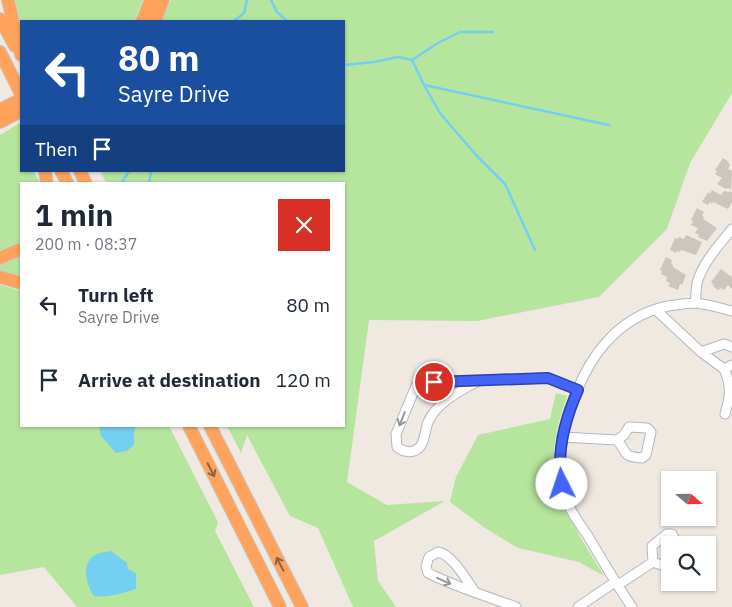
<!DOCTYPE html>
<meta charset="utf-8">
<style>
body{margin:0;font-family:"IBM Plex Sans",sans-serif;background:#f2f2f3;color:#1f2937;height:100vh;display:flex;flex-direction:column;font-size:19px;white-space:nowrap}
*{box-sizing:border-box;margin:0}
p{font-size:16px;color:#747a83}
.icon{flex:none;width:28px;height:28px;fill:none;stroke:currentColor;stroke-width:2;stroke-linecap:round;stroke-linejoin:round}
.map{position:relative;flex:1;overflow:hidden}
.details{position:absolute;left:20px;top:182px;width:325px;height:245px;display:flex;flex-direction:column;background:#fff;border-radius:0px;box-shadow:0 1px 4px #0004}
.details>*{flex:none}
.hud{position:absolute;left:20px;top:20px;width:325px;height:152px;border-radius:0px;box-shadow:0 1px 4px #0004;background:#1a4fa0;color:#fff;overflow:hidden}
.needle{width:32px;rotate:110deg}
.controls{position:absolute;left:661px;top:471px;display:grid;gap:10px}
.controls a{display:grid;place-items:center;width:55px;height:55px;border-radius:0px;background:#fff;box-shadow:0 1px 4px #0004;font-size:25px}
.pin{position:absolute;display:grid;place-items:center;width:42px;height:42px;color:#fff;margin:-21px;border:2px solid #fff;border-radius:50%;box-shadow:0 1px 5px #0007}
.me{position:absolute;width:55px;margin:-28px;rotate:356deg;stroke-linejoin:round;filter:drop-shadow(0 0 4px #0008)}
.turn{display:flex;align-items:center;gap:18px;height:105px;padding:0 15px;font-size:22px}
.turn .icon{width:65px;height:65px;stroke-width:2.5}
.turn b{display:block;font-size:35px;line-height:42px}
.then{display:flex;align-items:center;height:48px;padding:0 15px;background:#0003;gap:10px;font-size:19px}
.round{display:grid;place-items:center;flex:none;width:52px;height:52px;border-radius:0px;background:#f2f2f3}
.overview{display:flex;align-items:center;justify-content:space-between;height:85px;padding:0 15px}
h1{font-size:30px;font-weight:800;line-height:38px}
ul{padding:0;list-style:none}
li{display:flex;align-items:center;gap:15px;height:75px;padding:0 15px}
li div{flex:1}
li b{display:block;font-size:19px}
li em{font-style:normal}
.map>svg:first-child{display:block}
.green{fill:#b6e59e}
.water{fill:#75cff0}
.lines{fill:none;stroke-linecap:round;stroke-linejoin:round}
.stream{stroke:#75cff0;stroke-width:2.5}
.building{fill:#cbc7bf}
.minor-casing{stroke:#b4b7c1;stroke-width:11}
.highway-casing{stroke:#c9c9c9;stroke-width:14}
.minor{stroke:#fff;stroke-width:9}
.highway{stroke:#ffa35c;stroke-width:12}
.oneway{stroke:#969696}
.oneway2{stroke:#8c6343}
.route-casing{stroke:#2b41a3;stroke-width:12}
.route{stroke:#4264fb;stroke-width:9}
</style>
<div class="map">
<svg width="732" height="607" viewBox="0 0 732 607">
<rect width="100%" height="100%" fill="#efe9e1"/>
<!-- green -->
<path class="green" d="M15 0H143L134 21H21V25Z
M171 0H732V93L690 163 667 229 599 297 477 321 369 320 347 482 387 505 445 501 374 541 378 581 396 607H353L318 528 290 516 247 435 241 453 227 426H344V184H107L100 171H344V21H161Z
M20 123 21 126V171H33L41 184H21V241L5 250H0V135Z
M21 256V277L0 271V260Z
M0 285 21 291V426H169L218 522 215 531 254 607H77L44 567 0 575Z
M556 393 567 396C561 414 555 433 554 452 553 499 581 538 604 576L579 562 518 548 485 528 450 502 456 477 478 435 550 419Z"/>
<!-- water -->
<path class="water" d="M99 426H136L134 433V445L127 451 116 453 101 436Z
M111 551 127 563 128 569 136 573V589C125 593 105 598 94 596 87 586 81 567 92 557 96 553 105 552 111 551Z"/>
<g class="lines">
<!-- stream -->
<path class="stream" d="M271 0 277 12 287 21
M234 21 244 13 247 0
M412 60 438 43 460 32H493
M344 65 374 62 398 57 412 60 424 85 609 125
M424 85 440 113 475 154 505 184 535 250
M121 184 129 171
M149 184 151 171"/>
</g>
<!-- building -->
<path class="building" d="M723 158 729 162 728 163 730 165 728 169 732 171 731 190 728 188 726 189 717 184 722 178 715 174 717 171 715 170Z
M712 190 721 195 724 191 732 192V202L728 209 713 202 712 204 710 202 708 205 702 202 708 192 710 194Z
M697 208 704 212 702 216 704 217 703 219 717 228 707 241 698 237 699 235 695 233 698 228 691 225 693 221 691 220Z
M686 235 702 242 696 255 681 250 680 252 677 251 676 253 670 250 675 238 678 239 679 237 684 239Z
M666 257 672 260 671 263 673 265V267L686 275 682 285 680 284 678 290 668 286 670 283 666 281 667 277 661 274 662 271 660 270Z
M721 269 732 277V289L728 285 724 290 721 288 718 290 713 286 714 285 711 282Z"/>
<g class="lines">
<defs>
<path id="minor" d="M695 303C696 297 696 290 697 283 703 262 719 245 732 229
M656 310 701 352 724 369 732 365
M701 352 724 344 732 347
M724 369C732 386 730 397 725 414
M480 380C461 390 437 402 428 422 425 430 425 442 419 448 412 454 403 452 397 447L396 434 416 386 425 382 548 378 578 390
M629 427 647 428 651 432 646 455 642 458C621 456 629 454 617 440L624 435Z
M562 437 617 440
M670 566 667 567 653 562 652 546 667 534H672L678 545
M618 585 653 562
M475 592C467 581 453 555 438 552L429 557 426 566 428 573C456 587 486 596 516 607
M578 607 615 582
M632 607C616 584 602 560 588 536 579 523 568 508 564 493 556 463 562 439 570 411 585 361 615 317 668 306 677 305 686 303 695 303 707 304 720 308 732 311"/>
<path id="highway" d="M8 0 21 55
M0 19 15 46
M142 21 151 0
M155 21 163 0
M0 52 21 94
M0 110 21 99
M0 122 21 111
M45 171 47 184
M61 171 68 184
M80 171 86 184
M0 258 21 249
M0 277 21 283
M189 426 280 607
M210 426 302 607"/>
</defs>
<!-- minor casing -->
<use href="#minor" class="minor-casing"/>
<!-- highway casing -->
<use href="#highway" class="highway-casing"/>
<!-- minor -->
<use href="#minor" class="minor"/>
<!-- highway -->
<use href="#highway" class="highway"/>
</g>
<!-- one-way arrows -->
<defs><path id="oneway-shaft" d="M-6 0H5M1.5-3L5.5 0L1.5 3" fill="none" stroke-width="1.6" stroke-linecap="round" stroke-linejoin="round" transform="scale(1.25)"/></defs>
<g class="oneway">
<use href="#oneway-shaft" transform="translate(402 419) rotate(112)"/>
<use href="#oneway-shaft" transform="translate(444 581) rotate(24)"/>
</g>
<g class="oneway2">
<use href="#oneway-shaft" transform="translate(211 470) rotate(63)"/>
<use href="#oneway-shaft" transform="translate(280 564) rotate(-117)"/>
</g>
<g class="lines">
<defs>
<path id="route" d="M434 382 548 378 578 390C565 419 556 452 562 484"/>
</defs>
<!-- route casing -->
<use href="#route" class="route-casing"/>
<!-- route -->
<use href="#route" class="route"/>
</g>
</svg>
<div class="controls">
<a><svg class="needle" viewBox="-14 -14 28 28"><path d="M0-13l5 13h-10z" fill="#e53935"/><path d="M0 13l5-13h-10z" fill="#747a83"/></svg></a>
<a><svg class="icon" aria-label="search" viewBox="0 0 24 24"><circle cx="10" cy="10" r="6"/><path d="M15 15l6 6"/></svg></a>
</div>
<div class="pin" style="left:434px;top:382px;background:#d93025"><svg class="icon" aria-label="arrive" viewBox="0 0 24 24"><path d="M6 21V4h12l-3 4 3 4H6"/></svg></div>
<svg class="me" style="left:562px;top:484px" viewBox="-20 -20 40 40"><circle r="19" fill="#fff"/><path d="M0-13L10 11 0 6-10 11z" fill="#4264fb"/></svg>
<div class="hud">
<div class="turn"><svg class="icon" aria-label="left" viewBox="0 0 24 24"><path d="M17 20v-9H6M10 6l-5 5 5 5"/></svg><div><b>80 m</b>Sayre Drive</div></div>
<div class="then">Then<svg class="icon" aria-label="arrive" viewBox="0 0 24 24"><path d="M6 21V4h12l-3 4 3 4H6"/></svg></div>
</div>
<section class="details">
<div class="overview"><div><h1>1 min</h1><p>200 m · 08:37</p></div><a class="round" style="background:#d93025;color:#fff"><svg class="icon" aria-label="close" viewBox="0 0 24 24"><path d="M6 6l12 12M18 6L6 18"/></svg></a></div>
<ul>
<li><svg class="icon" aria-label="left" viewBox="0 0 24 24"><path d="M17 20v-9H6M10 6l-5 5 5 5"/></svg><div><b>Turn left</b><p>Sayre Drive</p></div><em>80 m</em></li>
<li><svg class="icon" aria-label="arrive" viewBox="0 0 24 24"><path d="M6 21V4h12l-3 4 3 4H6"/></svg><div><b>Arrive at destination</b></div><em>120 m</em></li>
</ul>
</section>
</div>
